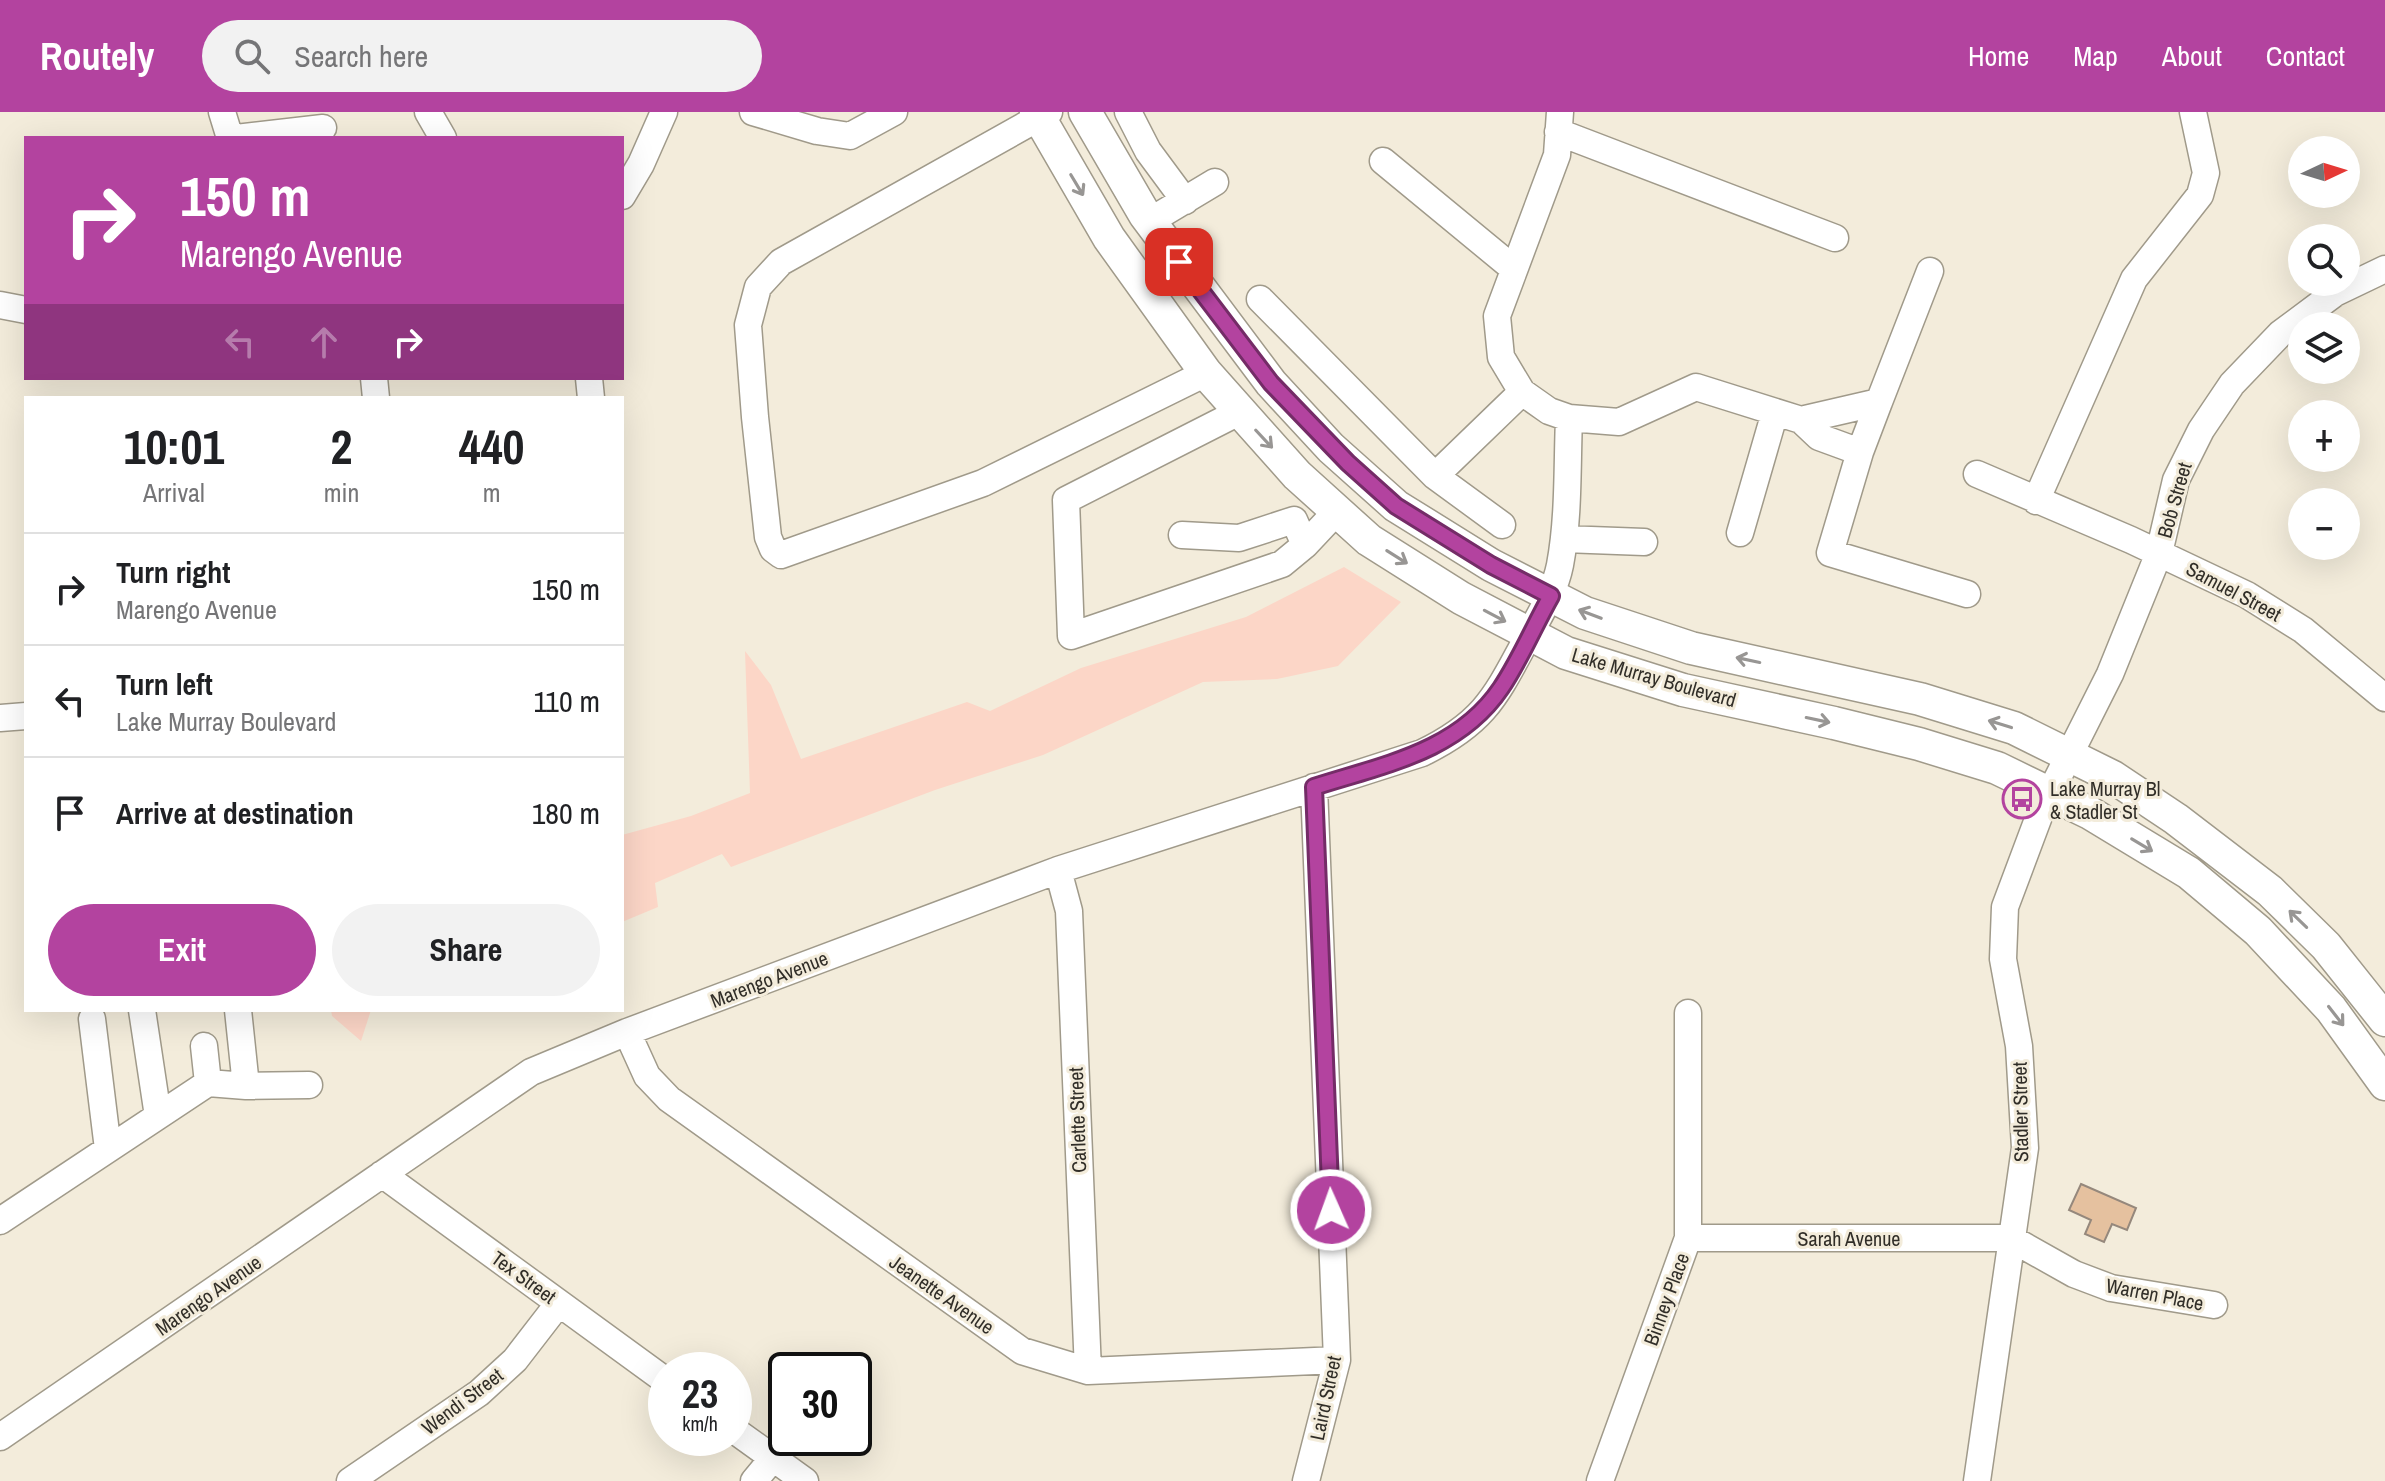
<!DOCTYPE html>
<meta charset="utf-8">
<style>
body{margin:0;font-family:"Archivo Narrow",sans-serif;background:#f2f2f2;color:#202124;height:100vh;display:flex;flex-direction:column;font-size:30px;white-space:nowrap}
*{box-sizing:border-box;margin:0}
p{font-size:26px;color:#757577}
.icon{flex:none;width:44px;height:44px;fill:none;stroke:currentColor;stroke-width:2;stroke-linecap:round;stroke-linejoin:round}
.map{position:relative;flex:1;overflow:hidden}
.side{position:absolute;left:24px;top:284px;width:600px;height:616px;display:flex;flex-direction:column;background:#fff;border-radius:0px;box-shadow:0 8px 32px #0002}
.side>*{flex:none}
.hud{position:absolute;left:24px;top:24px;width:600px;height:244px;border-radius:0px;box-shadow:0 8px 32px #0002;background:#b3439f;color:#fff;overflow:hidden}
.needle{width:52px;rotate:86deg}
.buttons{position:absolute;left:2288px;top:24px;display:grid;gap:16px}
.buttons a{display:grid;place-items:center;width:72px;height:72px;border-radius:50%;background:#fff;box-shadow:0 8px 32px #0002;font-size:40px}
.speed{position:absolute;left:648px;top:1240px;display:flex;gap:16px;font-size:40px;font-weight:700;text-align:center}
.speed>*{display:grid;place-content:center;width:104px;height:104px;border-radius:50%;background:#fff;box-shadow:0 8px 32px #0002;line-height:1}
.speed small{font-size:20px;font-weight:400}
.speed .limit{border:4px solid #111;border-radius:12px;background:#fff;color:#111}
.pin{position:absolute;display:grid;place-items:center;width:68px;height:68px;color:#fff;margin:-34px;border-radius:16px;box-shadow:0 4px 12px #0006}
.me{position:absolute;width:88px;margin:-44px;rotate:358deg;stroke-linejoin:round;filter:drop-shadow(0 0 6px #0008)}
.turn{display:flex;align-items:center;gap:28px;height:168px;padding:0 24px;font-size:36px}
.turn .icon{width:104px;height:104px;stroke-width:2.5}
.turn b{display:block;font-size:56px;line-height:68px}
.lanes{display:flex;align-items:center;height:76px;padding:0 24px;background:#0003;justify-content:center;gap:40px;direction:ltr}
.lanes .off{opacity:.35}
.eta{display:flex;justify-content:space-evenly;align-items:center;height:136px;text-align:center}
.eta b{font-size:48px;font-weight:700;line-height:56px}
.cta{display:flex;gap:16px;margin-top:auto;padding:16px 24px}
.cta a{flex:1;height:92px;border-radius:48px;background:#b3439f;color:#fff;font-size:32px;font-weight:700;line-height:92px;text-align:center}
.cta a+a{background:#f2f2f2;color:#202124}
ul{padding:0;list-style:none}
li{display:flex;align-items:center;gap:24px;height:112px;padding:0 24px;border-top:2px solid #e0e0e0}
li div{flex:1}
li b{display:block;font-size:30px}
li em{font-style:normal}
header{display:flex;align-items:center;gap:48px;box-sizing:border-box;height:112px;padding:0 40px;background:#b3439f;color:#fff}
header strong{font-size:38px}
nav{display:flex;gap:44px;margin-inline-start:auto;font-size:28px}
.search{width:560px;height:72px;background:#f2f2f2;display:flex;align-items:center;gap:20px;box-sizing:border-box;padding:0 28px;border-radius:44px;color:#757577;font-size:30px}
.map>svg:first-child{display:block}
.green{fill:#fcd6c7}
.building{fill:#e5c19f;stroke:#95887c;stroke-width:2}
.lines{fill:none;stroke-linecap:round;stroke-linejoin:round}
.minor-casing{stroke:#a09a8a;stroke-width:29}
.major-casing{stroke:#a09a8a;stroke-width:35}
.minor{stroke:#fff;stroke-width:26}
.major{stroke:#fff;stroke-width:32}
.oneway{stroke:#989694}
.route-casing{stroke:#742c67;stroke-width:20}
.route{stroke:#b3439f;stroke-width:14}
.labels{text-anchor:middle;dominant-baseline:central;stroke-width:6;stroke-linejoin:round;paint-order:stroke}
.street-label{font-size:20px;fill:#312e28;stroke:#f3ecdb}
.poi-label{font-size:20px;fill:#312e28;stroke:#f3ecdb;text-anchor:start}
</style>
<header>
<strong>Routely</strong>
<div class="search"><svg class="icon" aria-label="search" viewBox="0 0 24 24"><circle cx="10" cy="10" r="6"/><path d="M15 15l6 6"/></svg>Search here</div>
<nav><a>Home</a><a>Map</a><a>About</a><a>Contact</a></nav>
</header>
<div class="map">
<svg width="2385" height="1369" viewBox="0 0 2385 1369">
<rect width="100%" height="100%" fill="#f3ecdb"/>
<!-- green -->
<path class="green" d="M1344 455 1401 490 1338 554 1277 567 1203 570 1043 643 935 678 731 755 722 742 655 771 658 795 622 810V723L691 704 750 681 745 539 771 573 801 647 967 590 990 599 1081 556 1246 505Z
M331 898H371L361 929 332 904Z"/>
<!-- building -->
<path class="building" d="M2081 1072 2136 1096 2127 1118 2112 1112 2104 1130 2085 1122 2091 1108 2069 1098Z"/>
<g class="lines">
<defs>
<path id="minor" d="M222 0 230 26
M428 0 443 26
M753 0 817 19 850 24 894 0
M1049 0 781 150 758 175 748 213 755 305 768 425 773 437 781 443 983 371 1206 261
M1128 0 1148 39 1185 89
M1558 20 1835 126
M236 26 323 16
M1383 49 1514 157
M622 84 641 52 664 0
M1150 109 1215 70
M1260 187 1435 364 1502 413
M0 193 26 198
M374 266 376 286
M589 266 591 286
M1239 300 1066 388 1071 524 1282 452 1305 433 1337 399
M1569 306 1619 310 1696 275 1801 308 1879 290 1930 159
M1801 308 1819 325 1860 340 1879 290
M1860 340 1830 441 1967 482
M1977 362 2131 428 2247 483 2303 518 2385 586
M1435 364 1522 280
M2036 389 2134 167 2200 83 2206 61 2193 0
M1740 421 1775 300
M1182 423 1239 426 1294 408 1305 433
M1564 427 1644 430
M0 606 26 604
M1058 758 1069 799 1088 1259
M142 898 158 1004
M238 898 246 974
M92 907 108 1037
M627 920 647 964 669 987 1022 1239 1088 1259 1337 1248
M208 971 246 974 309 973
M382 1062 666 1269
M0 1109 208 971 204 934
M1688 1126H2010L2074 1162 2111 1176 2214 1193
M734 1318 805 1369
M0 1325 531 960 627 920 1058 758 1422 641C1488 609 1497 581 1530 521 1542 499 1555 478 1560 453 1569 405 1567 354 1569 306L1549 299 1522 280 1501 245 1497 204 1557 43 1560 0
M350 1369 479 1281 515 1248 559 1191
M754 1369 773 1346
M1306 1369 1337 1248 1314 675
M1600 1369 1688 1126V901
M1977 1369 2025 1036 2019 934 2003 847 2005 795 2041 699 2110 562 2159 441 2176 368 2201 318 2232 272 2280 222 2335 181 2385 157"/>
<path id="major" d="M1036 0 1109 126 1206 261 1297 363 1369 428 1461 486 1566 541 1683 578 1834 611 1919 632 1997 656 2090 701 2189 761 2258 819 2331 897 2385 972
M1085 0 1145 103 1271 271 1331 336 1396 394 1491 453 1585 501 1691 536 1920 587 2014 616 2113 665 2176 707 2270 779 2326 834 2385 908"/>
</defs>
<!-- minor casing -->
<use href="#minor" class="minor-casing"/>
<!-- major casing -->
<use href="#major" class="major-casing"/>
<!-- minor -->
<use href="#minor" class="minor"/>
<!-- major -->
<use href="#major" class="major"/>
</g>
<!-- one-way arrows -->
<defs><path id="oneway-shaft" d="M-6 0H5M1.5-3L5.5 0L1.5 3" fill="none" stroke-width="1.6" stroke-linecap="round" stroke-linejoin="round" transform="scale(2)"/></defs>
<g class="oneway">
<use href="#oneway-shaft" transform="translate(1077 73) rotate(59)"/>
<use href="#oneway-shaft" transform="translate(1264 327) rotate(47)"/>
<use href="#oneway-shaft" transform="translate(1397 445) rotate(32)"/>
<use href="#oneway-shaft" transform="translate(1590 502) rotate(-159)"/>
<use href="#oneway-shaft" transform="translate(1495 504) rotate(28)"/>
<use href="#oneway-shaft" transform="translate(1748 548) rotate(-168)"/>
<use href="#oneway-shaft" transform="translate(1818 608) rotate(12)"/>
<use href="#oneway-shaft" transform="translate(2000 612) rotate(-163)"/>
<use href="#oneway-shaft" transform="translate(2142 733) rotate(31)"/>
<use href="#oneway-shaft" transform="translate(2298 807) rotate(-136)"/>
<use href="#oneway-shaft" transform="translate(2336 904) rotate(52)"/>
</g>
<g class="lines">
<defs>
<path id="route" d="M1179 150 1271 271 1348 351 1396 394 1491 453 1551 484C1534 514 1520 548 1501 576 1458 640 1382 653 1314 675L1331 1098"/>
</defs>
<!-- route casing -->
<use href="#route" class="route-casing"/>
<!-- route -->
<use href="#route" class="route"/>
</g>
<!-- icons -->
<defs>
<symbol id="bus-ring" viewBox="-11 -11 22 22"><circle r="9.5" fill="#f3ecdb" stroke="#b3439f" stroke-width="1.5"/><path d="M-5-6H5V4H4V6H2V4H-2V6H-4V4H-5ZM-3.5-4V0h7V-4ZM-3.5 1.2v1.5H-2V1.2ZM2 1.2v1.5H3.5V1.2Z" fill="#b3439f"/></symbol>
</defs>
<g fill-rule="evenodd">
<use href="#bus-ring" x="2000" y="665" width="44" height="44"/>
</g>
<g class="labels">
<!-- street labels -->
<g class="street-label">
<text transform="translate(2174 388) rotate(-74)">Bob Street</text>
<text transform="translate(2234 479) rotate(28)">Samuel Street</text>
<text transform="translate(1654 565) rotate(16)">Lake Murray Boulevard</text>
<text transform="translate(769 867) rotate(-21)">Marengo Avenue</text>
<text transform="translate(2020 1000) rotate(-91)">Stadler Street</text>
<text transform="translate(1077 1008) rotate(-92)">Carlette Street</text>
<text x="1849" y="1126">Sarah Avenue</text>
<text transform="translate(524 1165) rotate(36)">Tex Street</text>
<text transform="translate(942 1182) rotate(35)">Jeanette Avenue</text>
<text transform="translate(2155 1182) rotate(11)">Warren Place</text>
<text transform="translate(208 1183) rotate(-35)">Marengo Avenue</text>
<text transform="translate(1666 1187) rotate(-70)">Binney Place</text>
<text transform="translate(1325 1286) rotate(-78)">Laird Street</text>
<text transform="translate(462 1289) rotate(-37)">Wendi Street</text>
</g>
<!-- poi labels -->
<g class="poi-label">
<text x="2050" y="676">Lake Murray Bl<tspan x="2050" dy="23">&amp; Stadler St</tspan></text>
</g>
</g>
</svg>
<div class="buttons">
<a><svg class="needle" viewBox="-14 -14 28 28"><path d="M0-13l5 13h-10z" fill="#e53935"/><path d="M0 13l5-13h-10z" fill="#757577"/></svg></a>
<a><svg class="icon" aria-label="search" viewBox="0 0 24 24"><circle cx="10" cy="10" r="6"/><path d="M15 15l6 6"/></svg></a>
<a><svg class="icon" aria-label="layers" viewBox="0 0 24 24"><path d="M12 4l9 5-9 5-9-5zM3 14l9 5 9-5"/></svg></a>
<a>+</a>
<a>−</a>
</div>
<div class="speed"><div>23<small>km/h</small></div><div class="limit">30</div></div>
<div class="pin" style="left:1179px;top:150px;background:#d93025"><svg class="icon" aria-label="arrive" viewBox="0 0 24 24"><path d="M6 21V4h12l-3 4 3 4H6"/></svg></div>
<svg class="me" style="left:1331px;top:1098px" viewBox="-20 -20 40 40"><circle r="17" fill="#b3439f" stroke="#fff" stroke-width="3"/><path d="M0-11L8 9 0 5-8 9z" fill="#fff"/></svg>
<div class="hud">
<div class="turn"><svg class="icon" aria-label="right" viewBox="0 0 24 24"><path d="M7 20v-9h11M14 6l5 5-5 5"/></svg><div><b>150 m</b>Marengo Avenue</div></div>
<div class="lanes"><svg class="icon off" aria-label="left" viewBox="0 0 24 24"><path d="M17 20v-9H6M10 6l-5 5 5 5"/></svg><svg class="icon off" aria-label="ahead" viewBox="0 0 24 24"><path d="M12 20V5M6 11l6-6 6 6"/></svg><svg class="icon" aria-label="right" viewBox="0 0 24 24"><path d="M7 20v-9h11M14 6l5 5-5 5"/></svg></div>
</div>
<section class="side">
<div class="eta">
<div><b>10:01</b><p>Arrival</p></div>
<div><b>2</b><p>min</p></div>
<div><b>440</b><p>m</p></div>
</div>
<ul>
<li><svg class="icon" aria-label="right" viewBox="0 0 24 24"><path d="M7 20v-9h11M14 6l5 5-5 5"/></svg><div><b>Turn right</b><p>Marengo Avenue</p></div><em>150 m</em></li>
<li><svg class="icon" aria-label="left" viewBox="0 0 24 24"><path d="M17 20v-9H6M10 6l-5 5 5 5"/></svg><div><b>Turn left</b><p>Lake Murray Boulevard</p></div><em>110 m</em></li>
<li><svg class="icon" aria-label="arrive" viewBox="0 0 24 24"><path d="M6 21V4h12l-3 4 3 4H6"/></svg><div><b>Arrive at destination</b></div><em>180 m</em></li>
</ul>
<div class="cta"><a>Exit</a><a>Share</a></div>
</section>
</div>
